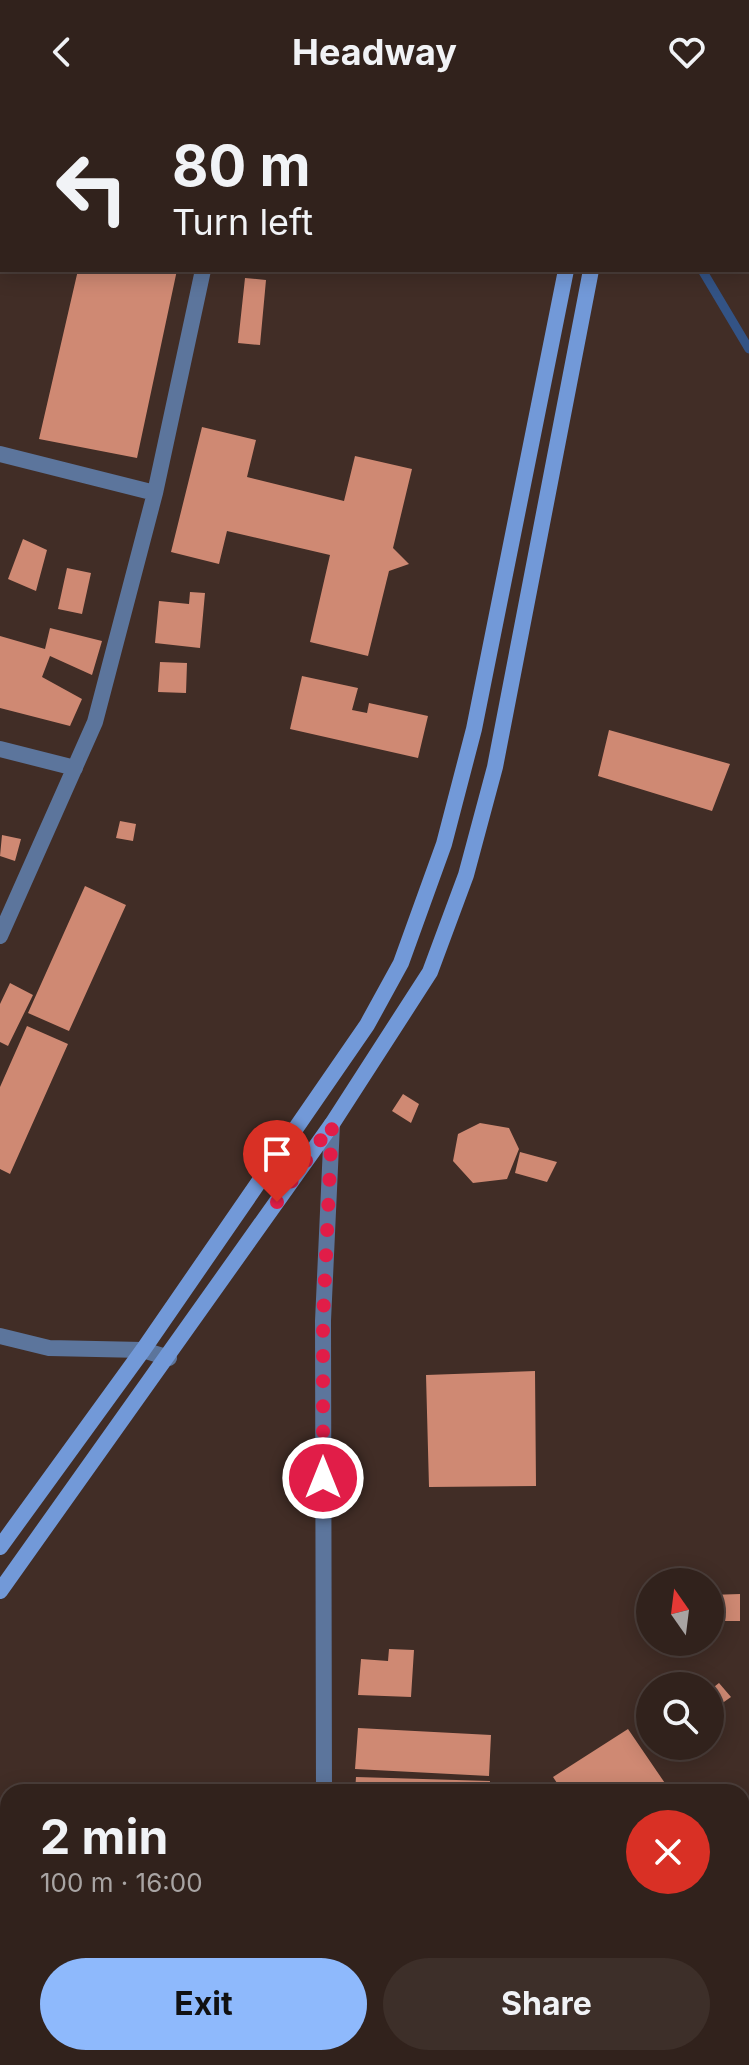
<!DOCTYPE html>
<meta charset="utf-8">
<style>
body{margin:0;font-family:Inter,sans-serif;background:#3d2f29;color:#f1f3f6;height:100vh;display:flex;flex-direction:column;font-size:30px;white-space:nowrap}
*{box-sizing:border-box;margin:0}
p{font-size:26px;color:#a8a4a3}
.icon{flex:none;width:44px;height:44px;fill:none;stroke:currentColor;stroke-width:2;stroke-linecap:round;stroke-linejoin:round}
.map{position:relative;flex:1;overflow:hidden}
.side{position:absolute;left:0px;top:1680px;width:750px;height:282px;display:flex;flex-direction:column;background:#31221c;border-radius:24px 24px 0 0;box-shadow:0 4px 20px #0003,0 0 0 2px #4c3f3b}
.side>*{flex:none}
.guide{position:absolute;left:0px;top:0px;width:750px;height:168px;box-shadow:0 4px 20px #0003,0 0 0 2px #4c3f3b;background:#31221c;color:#f1f3f6;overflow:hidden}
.needle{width:52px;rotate:346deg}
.controls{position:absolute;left:636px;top:1464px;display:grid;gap:16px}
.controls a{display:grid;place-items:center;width:88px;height:88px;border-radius:50%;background:#31221c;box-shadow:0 4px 20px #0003,0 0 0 2px #4c3f3b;font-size:40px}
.pin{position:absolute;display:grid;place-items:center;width:68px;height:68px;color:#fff;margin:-82px -34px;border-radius:50% 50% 50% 0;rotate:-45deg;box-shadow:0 0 8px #0007}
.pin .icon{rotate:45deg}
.me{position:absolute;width:88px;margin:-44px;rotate:0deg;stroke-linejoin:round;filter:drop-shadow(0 0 6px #0008)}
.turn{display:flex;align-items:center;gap:28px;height:168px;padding:0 40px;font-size:36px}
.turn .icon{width:104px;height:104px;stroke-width:2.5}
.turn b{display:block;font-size:56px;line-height:68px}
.round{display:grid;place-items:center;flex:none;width:84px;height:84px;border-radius:42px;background:#3d2f29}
.head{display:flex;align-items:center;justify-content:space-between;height:136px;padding:0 40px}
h1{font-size:48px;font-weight:700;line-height:60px}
.action{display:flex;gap:16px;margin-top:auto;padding:16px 40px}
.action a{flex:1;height:92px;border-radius:48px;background:#8eb9fc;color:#111;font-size:32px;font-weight:700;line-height:92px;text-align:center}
.action a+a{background:#3d2f29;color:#f1f3f6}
header{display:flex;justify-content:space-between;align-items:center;height:104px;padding:0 40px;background:#31221c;font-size:36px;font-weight:700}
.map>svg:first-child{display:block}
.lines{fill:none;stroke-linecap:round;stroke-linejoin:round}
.stream{stroke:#335385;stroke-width:9}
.building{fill:#cf8973}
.street{stroke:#5c759c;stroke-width:16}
.secondary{stroke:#7299d8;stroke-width:16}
.route{stroke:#e11d48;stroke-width:14;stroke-dasharray:0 25.2}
</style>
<header><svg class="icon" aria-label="back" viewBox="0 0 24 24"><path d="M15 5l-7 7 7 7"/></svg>Headway<svg class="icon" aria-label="heart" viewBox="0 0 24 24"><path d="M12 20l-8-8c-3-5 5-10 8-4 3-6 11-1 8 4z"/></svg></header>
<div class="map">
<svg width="749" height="1961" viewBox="0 0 749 1961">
<rect width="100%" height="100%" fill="#412d26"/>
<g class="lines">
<!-- stream -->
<path class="stream" d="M748 66 749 64
M702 166 749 245"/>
</g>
<!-- building -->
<path class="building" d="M78 166H177L137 354 39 335Z
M245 174 266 176 260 241 238 239Z
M202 323 256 336 247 373 344 397 355 352 412 365 393 444 409 460 389 467 368 552 310 538 330 451 227 427 219 460 171 448Z
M23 435 47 446 36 487 8 475Z
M67 464 91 469 82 510 58 505Z
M190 488 205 489 200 544 155 539 159 497 189 500Z
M50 524 102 537 92 571 50 552 42 573 82 595 70 622 0 604V532L45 545Z
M160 558 187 559 186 589 158 588Z
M302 572 358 584 352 606 367 609 369 599 428 612 418 654 290 625Z
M609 626 730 660 712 707 598 672Z
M120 717 136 720 133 737 116 734Z
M2 731 21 735 15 757 0 752Z
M85 782 126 801 69 927 28 909Z
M10 879 33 891 8 942 0 938V900Z
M27 922 68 940 10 1070 0 1065V983Z
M403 990 419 1000 411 1019 392 1007Z
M480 1019 509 1024 519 1045 507 1075 473 1079 453 1057 458 1030Z
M520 1048 557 1058 547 1078 515 1069Z
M535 1267 536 1382 429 1383 426 1271Z
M740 1490V1517H710V1491Z
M389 1545 414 1546 411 1593 358 1591 361 1555 388 1557Z
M719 1579 731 1593 721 1600 710 1586Z
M358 1624 491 1631 489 1672 355 1665Z
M628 1625 671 1688H563L553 1673Z
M356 1673 490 1677 489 1688H355Z"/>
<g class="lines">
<!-- street -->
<path class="street" d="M238 2 239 0
M0 350 155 389
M0 645 75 664
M0 832 95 618 155 389 203 166
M0 1232 49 1244 143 1246 169 1254
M324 1688 323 1217 332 1020
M325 1954V1961"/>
<!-- secondary -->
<path class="secondary" d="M598 2V0
M629 2V0
M0 1443 143 1246 367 921 401 859 444 740 474 625 566 166
M0 1487 332 1020 430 868 466 771 495 663 591 166"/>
</g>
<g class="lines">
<!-- route -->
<path class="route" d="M277 1098 332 1020 323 1217V1374"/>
</g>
</svg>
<div class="controls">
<a><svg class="needle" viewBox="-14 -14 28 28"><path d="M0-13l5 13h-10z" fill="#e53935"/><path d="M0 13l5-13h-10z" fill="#a8a4a3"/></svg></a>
<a><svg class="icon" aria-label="search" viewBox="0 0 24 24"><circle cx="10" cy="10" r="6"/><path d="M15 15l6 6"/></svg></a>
</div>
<div class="pin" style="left:277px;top:1098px;background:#d93025"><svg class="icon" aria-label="arrive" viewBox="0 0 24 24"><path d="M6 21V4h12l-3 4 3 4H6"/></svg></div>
<svg class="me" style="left:323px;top:1374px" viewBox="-20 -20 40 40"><circle r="17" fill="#e11d48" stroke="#fff" stroke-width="3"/><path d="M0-11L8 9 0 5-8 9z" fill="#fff"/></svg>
<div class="guide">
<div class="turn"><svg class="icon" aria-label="left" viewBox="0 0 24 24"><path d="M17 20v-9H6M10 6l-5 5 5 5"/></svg><div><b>80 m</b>Turn left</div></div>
</div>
<section class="side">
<div class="head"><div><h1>2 min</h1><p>100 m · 16:00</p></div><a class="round" style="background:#d93025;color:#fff"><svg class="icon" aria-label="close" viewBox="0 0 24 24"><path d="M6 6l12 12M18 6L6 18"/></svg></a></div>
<div class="action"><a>Exit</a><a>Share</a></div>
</section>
</div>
